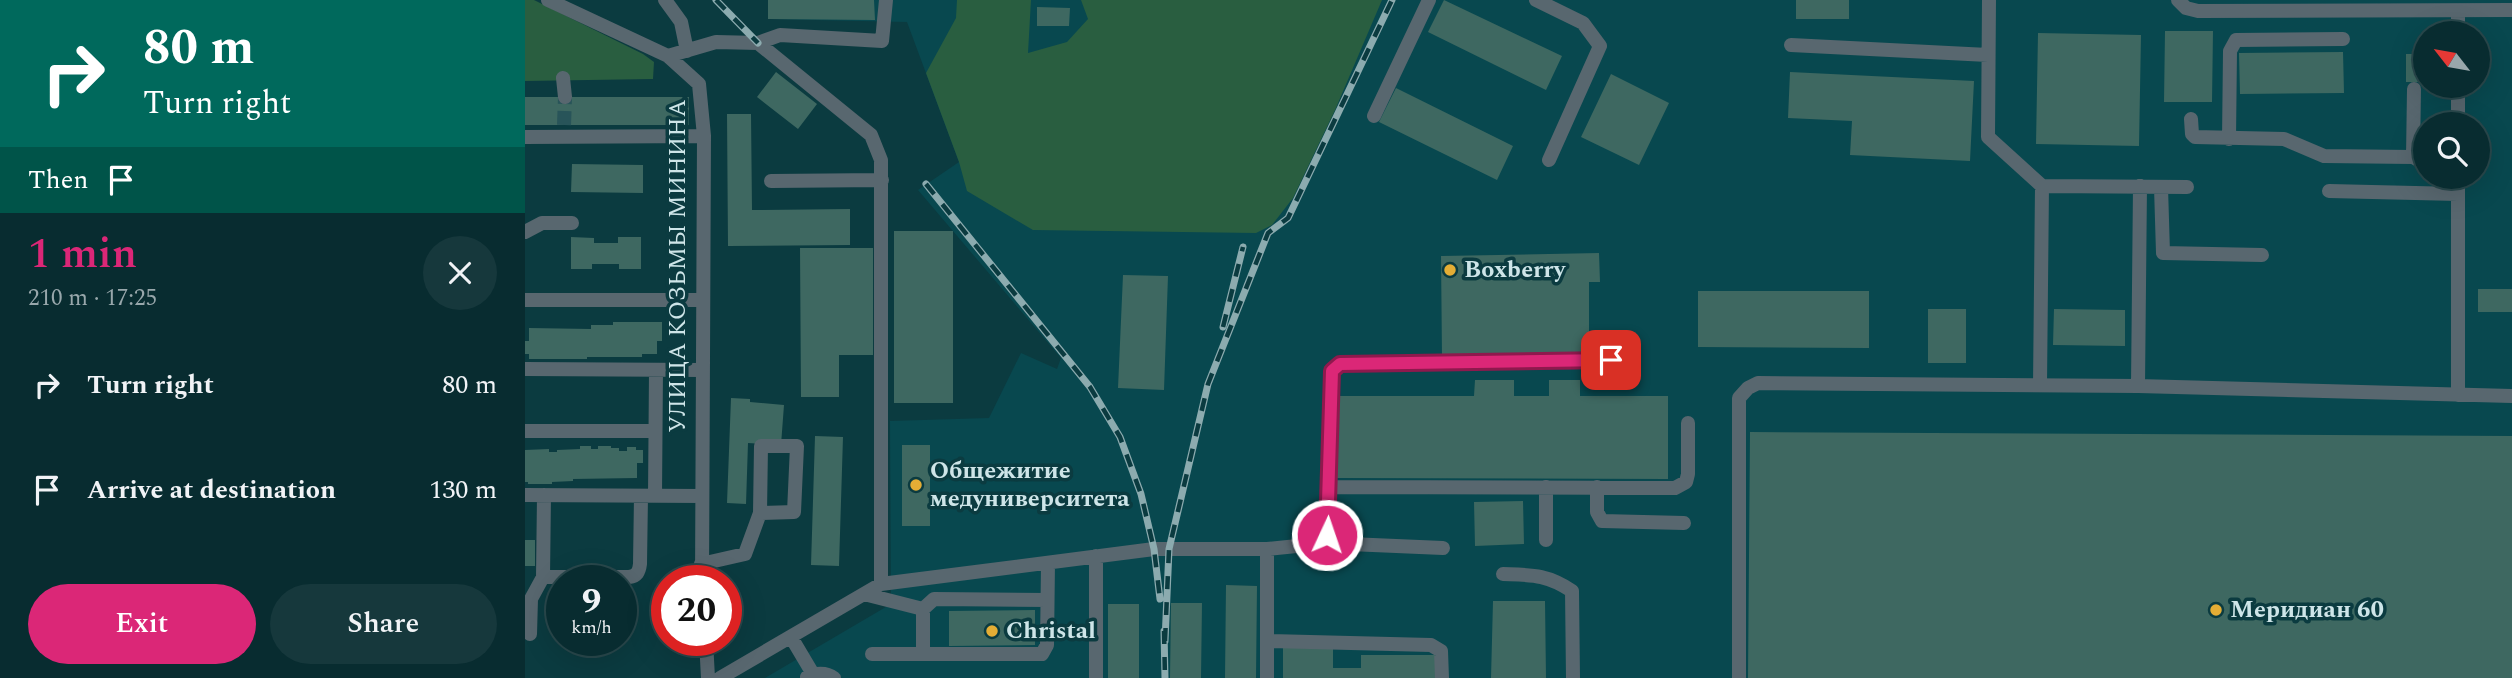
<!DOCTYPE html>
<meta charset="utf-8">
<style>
body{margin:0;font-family:Spectral,serif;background:#16383c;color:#f1f3f6;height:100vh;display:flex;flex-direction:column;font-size:26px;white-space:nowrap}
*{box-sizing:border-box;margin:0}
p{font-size:23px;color:#98a7ab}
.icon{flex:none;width:38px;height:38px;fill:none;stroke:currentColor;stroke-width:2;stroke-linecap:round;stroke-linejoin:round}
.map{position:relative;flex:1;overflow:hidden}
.sheet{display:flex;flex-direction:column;background:#082c30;width:525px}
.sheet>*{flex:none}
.banner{background:#00695c;color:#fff;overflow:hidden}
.needle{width:46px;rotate:301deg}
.controls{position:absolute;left:1888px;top:21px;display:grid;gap:14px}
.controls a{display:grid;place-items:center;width:77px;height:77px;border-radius:50%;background:#082c30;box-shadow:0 7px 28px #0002,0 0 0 2px #29484c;font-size:35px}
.speed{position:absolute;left:21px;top:565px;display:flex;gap:14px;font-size:35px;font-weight:700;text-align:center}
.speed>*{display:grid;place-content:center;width:91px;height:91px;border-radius:50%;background:#082c30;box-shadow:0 7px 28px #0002,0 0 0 2px #29484c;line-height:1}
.speed small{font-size:18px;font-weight:400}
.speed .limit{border:10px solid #d22;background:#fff;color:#111}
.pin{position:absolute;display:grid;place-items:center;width:60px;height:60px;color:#fff;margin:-30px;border-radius:14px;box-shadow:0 4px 10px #0006}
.me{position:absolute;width:77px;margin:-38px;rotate:3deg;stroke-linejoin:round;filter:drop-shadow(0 0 5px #0008)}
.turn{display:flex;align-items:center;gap:24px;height:147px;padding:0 28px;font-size:32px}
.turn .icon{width:91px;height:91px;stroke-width:2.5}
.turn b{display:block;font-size:49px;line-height:60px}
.then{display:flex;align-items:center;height:66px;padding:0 28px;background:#0003;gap:14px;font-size:26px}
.round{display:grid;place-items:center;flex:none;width:74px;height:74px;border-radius:37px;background:#16383c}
.overview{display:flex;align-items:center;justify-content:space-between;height:119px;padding:0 28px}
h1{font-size:42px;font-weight:600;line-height:52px;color:#db2777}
.cta{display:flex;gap:14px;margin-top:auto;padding:14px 28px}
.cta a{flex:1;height:80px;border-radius:42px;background:#db2777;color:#fff;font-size:28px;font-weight:600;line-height:80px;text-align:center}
.cta a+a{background:#16383c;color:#f1f3f6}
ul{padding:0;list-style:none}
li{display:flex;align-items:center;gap:21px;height:105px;padding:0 28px}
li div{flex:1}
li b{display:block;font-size:26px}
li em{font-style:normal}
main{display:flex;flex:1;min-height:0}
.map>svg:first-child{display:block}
.built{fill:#08484f;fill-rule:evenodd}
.green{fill:#295e40}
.building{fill:#3e6861}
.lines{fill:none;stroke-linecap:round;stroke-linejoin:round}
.minor-tunnel{stroke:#285459;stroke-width:14;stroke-dasharray:14 7;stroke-linecap:butt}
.minor{stroke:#58676f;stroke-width:14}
.rail-casing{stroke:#8cabaf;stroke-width:7}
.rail{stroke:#0b3b40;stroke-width:4.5;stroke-dasharray:13;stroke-linecap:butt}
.route-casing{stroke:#8e194d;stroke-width:18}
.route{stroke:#db2777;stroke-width:12}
.poi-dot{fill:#e4ad35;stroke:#0b3b40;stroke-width:2.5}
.labels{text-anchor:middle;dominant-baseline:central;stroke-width:7;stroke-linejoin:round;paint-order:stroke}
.street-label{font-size:24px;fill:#cee5e8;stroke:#0b3b40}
.poi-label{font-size:24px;font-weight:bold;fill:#cee5e8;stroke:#0b3b40;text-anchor:start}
</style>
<main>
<section class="sheet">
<div class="banner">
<div class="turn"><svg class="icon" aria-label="right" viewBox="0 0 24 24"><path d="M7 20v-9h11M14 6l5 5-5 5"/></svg><div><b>80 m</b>Turn right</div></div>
<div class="then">Then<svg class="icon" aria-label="arrive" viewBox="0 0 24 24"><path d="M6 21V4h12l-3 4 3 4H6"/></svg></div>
</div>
<div class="overview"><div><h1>1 min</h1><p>210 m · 17:25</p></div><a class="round"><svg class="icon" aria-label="close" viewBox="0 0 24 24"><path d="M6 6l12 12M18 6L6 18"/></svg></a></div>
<ul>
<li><svg class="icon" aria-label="right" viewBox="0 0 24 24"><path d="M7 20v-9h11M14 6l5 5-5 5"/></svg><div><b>Turn right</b></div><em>80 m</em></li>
<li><svg class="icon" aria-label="arrive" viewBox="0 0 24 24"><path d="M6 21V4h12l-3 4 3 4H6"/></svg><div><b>Arrive at destination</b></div><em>130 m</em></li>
</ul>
<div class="cta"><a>Exit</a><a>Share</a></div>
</section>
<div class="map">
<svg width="1987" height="678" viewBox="0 0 1987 678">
<rect width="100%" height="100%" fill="#0b3b40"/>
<!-- built -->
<path class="built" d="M243 0H1987V678H240L366 604 365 421 464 418 496 353 532 369 536 358 393 190 434 162 382 22 243 19ZM1900 33H1953V86H1900ZM1900 124H1953V177H1900Z"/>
<!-- green -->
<path class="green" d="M0 0H9L118 54 129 62 128 79 0 81Z
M432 0H506L503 53 542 42 563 19 556 0H857L810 110 768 198 747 225 731 233 508 230 442 191 434 162 401 73 431 18Z"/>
<!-- building -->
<path class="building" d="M243 0H349L350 20 243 19Z
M919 0 1037 56 1021 90 903 32Z
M1271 0H1324V19H1271Z
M512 7 545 8 544 26H512Z
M1640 31H1688L1687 102H1639Z
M1513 33 1616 35 1614 146 1511 144Z
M1818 52 1819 93 1715 94 1714 53Z
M1881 54H1900V82H1881Z
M251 72 292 104 273 129 232 97Z
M1265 72 1449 81 1445 161 1325 155 1327 121 1263 118Z
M1086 74 1144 103 1114 165 1056 137Z
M871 88 988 146 972 180 854 122Z
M0 97H164V125H0Z
M202 114H226L227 210 325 209V245L203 246Z
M47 164 118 165V193L46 192Z
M369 231H428V403H369Z
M46 237 69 238V243H93V237H116V269H94V264H67V269H46Z
M275 248H348V355H314V397H276Z
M1074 253 1075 282H1064V356L917 358 916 256Z
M598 275 643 276 639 390 593 388Z
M1953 289H1987V312H1953Z
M1173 291H1344V348L1173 347Z
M1403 309H1441V363H1403Z
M1529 309 1600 310V346L1528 345Z
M88 322H137V341H132V354H117V357H62V359H4V354H0V341H4V328L66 329V325H88Z
M950 380H989V396H1024V380H1055V396H1143V479L812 478V396H949Z
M206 398 225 399V402L259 405 256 445 223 443 221 504 202 503Z
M1225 432 1987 436V678H1223Z
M290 436 318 437 314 566 286 565Z
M377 445H405V526H377Z
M55 446H66V449H73V446H86V448H94V451H102V447H111V450H118V463H112V478L48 479V481L27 482V484H3V482H0V450L24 449V452H32V450L55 449Z
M998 501 999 544 950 546 949 502Z
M0 540H10V566H0Z
M701 585 732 586 731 678H700Z
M968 601H1020L1021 678H966Z
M646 603H677L676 678H645Z
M583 604H614V678H583Z
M510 610V645L424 646V611Z
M758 647H808V668H836V655H910V678H758Z"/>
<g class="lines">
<!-- minor-tunnel -->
<path class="minor-tunnel" d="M39 125 40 97"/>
<!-- minor -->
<path class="minor" d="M23 0 143 56 174 84 179 136 177 581
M140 0 156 22 162 51
M1011 0 1058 23 1075 46 1024 160
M1464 0 1463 137 1517 186 1515 385
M1653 0 1661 8 1673 11 1987 10
M1933 11V33
M233 43 346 135 356 160V584
M1266 45 1463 55
M143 56 191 42 233 43 255 35 357 41 361 0
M38 78 40 97
M849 116 904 0
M1666 119 1667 134 1670 137 1759 139 1799 156 1888 157 1900 164
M1933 124V86
M0 137 179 136
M1704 139 1705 51 1711 40 1818 39
M1888 157 1889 89
M246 181 357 180
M1517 186 1662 187
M1636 187 1638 253 1737 255
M1804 191 1933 194
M0 232 17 223H47
M0 300H178
M0 369 177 370
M1613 386 1615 186
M1933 395V177
M0 431H130
M804 487 1150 488 1161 482 1163 474V423
M1072 487V512L1077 521 1159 523
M0 495 177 496
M19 495 18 577H104C112 576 114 572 115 564L116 496
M130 495 131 370
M1021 540V487
M801 543 807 371 815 364 1086 360
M742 549V678
M571 556V678
M176 564 220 554 235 513 269 512 272 446H236L235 513
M978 574C1006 575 1022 574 1047 591L1048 678
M339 594 398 609
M522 600 409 599 398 609V654H517L522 645 523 563
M5 634 6 599 18 577
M266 637 288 674
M181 640 183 678
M742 641 906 645 916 651 917 678
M347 654H398
M282 677C290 673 301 672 309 678
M195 678 356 584 629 549H742L801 543 918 548
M1214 678V398L1223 388 1233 383 1613 386 1987 396"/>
<defs>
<path id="rail" d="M191 0 233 43
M401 184 565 387 595 437 616 494 629 549 635 599
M698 327 718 247
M639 631 640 678
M640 641 644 549 683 384 743 233 763 218 867 0"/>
</defs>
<!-- rail casing -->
<use href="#rail" class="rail-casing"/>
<!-- rail -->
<use href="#rail" class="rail"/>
</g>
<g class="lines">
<defs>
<path id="route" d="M802 535 807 371 815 364 1086 360"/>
</defs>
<!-- route casing -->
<use href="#route" class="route-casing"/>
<!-- route -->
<use href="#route" class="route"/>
</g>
<!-- markers -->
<g class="poi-dot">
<circle cx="925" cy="270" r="7"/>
<circle cx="391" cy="485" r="7"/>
<circle cx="1691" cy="610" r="7"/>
<circle cx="467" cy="631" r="7"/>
</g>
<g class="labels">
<!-- street labels -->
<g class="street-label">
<text transform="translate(153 266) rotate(-90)">УЛИЦА КОЗЬМЫ МИНИНА</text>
</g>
<!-- poi labels -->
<g class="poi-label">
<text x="939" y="270">Boxberry</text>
<text x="405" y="471">Общежитие<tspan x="405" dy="28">медуниверситета</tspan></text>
<text x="1705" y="610">Меридиан 60</text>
<text x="481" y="631">Christal</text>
</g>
</g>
</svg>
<div class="controls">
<a><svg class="needle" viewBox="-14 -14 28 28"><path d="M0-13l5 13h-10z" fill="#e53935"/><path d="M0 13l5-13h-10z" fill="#98a7ab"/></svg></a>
<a><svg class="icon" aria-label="search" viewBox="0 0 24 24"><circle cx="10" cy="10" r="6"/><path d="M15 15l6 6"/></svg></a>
</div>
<div class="speed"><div>9<small>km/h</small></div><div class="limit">20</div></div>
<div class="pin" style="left:1086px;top:360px;background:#d93025"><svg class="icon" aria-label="arrive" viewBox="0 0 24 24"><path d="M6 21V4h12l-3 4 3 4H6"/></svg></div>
<svg class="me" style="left:802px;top:535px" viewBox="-20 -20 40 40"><circle r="17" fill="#db2777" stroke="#fff" stroke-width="3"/><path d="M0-11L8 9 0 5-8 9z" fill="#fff"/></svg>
</div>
</main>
